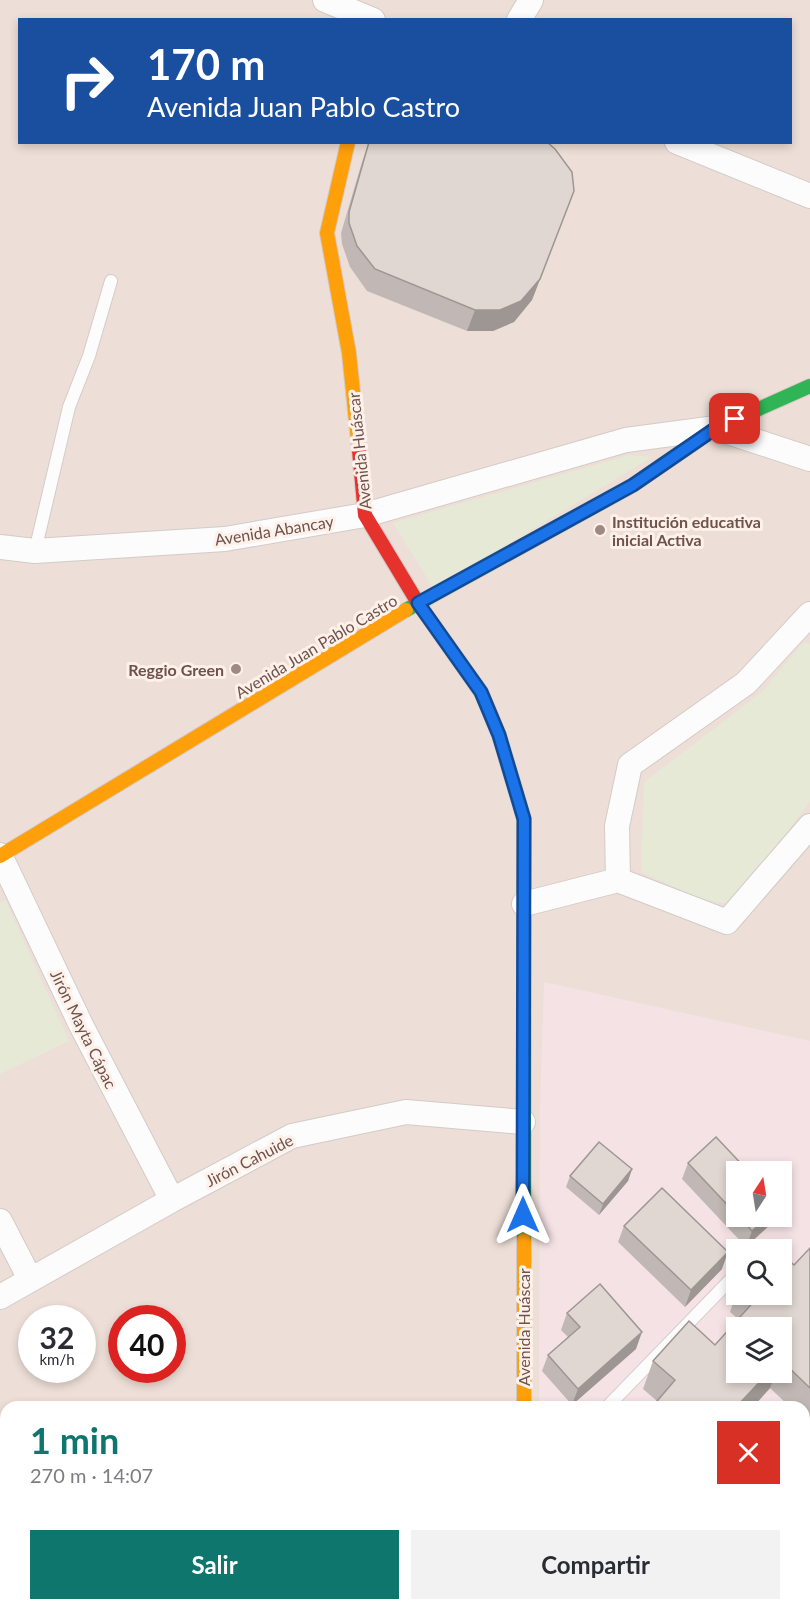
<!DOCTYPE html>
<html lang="es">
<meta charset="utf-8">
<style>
body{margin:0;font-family:Lato,sans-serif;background:#f2f2f3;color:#2b2b33;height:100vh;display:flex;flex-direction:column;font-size:22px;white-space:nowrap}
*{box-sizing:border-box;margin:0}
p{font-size:20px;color:#7c7c81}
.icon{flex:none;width:33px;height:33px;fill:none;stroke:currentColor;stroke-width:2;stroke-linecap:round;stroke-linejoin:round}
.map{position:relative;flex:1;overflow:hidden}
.side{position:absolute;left:0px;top:1401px;width:810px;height:210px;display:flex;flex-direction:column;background:#fff;border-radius:18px 18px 0 0;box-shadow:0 3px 9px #0003}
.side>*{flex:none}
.guide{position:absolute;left:18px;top:18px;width:774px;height:126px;border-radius:0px;box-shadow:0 3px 9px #0003;background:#1a4fa0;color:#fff;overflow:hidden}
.needle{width:39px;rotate:12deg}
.fabs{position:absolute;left:726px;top:1161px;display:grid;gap:12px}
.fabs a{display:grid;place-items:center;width:66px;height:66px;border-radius:0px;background:#fff;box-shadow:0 3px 9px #0003;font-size:30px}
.speed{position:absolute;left:18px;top:1305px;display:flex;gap:12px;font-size:30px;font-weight:700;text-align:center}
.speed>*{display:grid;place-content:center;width:78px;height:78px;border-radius:50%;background:#fff;box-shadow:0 3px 9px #0003;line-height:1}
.speed small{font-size:15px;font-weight:400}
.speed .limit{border:9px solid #d22;background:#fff;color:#111}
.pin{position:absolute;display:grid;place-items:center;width:51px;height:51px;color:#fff;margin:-26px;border-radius:12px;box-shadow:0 3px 9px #0006}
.me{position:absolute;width:66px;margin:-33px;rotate:0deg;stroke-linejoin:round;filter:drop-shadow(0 0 4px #0008)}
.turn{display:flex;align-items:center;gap:21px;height:126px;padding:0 30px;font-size:27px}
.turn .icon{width:78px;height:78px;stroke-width:2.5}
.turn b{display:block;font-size:42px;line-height:51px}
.round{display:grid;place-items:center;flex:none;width:63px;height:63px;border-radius:0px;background:#f2f2f3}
.headline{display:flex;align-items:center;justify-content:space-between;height:102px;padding:0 30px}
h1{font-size:36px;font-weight:700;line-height:45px;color:#0f766e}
.primary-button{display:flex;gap:12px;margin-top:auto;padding:12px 30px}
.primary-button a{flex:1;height:69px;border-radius:0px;background:#0f766e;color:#fff;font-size:24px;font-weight:700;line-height:69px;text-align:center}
.primary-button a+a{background:#f2f2f3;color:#2b2b33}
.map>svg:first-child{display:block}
.residential{fill:#eddfd7;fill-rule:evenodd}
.medical{fill:#f5e2e5;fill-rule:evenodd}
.green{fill:#e5e9d5}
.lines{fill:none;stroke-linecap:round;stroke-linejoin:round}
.lane-casing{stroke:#d3cbc7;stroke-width:14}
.street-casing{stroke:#d3cbc7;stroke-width:26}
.fast-casing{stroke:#d3c9c6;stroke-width:16}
.slow-casing{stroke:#d3c9c6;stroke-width:16}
.jam-casing{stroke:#d3c9c6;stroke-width:16}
.lane{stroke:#fdfcfc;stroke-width:12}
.street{stroke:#fdfcfc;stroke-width:24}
.fast{stroke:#30b455;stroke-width:14}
.slow{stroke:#ff9f0a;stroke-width:14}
.jam{stroke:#e5322d;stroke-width:14}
.wall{fill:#c1b8b5;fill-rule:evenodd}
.shaded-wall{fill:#9d9693}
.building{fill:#e0d6d2;stroke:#9d9693;stroke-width:1.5}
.route-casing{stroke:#114b97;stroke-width:15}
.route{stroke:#1a73e8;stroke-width:10}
.poi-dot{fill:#9e8984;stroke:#fdf1ea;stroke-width:2}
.labels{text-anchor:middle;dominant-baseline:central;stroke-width:6;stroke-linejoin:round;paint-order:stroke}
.street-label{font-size:16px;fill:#6f524d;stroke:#fdf1ea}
.poi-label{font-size:16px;font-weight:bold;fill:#6f524d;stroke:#fdf1ea;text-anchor:start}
</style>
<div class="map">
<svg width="810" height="1611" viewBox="0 0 810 1611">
<rect width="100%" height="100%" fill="#f4eee9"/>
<!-- residential -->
<path class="residential" d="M0 0H810V1611H0ZM20 20H790V142H20ZM736 1172H782V1216H736ZM736 1250H782V1294H736ZM32 1318H82V1370H32ZM122 1318H172V1370H122ZM736 1328H782V1372H736ZM6 1407H804V1605H6Z"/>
<!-- medical -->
<path class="medical" d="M544 982 810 1041V1611H549L548 1605H804V1407H539L540 1107ZM736 1172H782V1216H736ZM736 1250H782V1294H736ZM736 1328H782V1372H736Z"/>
<!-- green -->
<path class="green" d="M630 455 652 457 434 589 393 523Z
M804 642 810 644V802L731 904 700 899 641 872 644 782 762 692Z
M5 900 69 1041 0 1074V903Z"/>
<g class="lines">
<defs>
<path id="lane" d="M35 551 69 407 89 356 111 281
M607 1407 736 1274
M727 1605 735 1611"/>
<path id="street" d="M325 0 373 20
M519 20 531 0
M677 142 810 196
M0 547 35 551 225 539 365 515 626 440 716 428 810 459
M0 855 81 1025 172 1200
M618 880 727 922 810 826
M524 904 618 880 617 826 630 765 746 683 810 614
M0 1221 30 1279
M0 1297 172 1200 292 1136 406 1112 523 1122
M527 1605V1611"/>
<path id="fast" d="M406 610 633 485 716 428 810 386
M476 685 481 692 499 735 524 819V1240"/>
<path id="slow" d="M348 142 327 233 349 353 359 450
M0 856 406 610
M524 1240V1407"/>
<path id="jam" d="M359 450 365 515 418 603 476 685"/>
</defs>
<!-- lane casing -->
<use href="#lane" class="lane-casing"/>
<!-- street casing -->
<use href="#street" class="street-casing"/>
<!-- fast casing -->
<use href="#fast" class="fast-casing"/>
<!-- slow casing -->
<use href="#slow" class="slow-casing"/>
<!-- jam casing -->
<use href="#jam" class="jam-casing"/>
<!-- lane -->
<use href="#lane" class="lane"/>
<!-- street -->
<use href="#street" class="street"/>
<!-- fast -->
<use href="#fast" class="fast"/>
<!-- slow -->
<use href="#slow" class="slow"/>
<!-- jam -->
<use href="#jam" class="jam"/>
</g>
<!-- wall -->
<path class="wall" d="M369 142 574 191 532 300 514 322 493 331H467L367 291 350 267 342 244 341 233 362 162Z
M688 1163 736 1172V1216H776L774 1221 746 1247 682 1179Z
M632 1169 628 1181 599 1215 566 1187 570 1176Z
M624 1226 722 1269 685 1307 618 1242Z
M810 1248V1426L804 1420V1407H790L770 1388 753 1407H652L657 1401 643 1389 653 1361 715 1345 738 1319 730 1312 736 1294H782L794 1265ZM782 1328V1372H736Z
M567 1313 636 1349 572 1405 542 1371 548 1355 568 1337 561 1330Z
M810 1497V1611H774L767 1605H804V1503Z"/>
<!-- shaded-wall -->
<path class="shaded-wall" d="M574 191 532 300 514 322 493 331H467L475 310Z
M632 1169 628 1181 599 1215 603 1204Z
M768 1216H776L774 1221 746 1247 752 1231Z
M728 1252 722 1269 685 1307 691 1290Z
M642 1332 636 1349 572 1405 578 1389Z
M769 1372H776L770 1388 753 1407H736Z"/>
<!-- building -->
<path class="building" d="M369 142H547L555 149 572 172 574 191 540 279 521 301 500 310H475L375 269 357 246 349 223V212Z
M716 1137 749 1172H736V1214L688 1163Z
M599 1142 632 1169 603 1204 570 1176Z
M662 1188 728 1252 691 1290 624 1226Z
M739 1216H768L752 1231Z
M810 1248V1388L782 1361V1328H736V1372H769L736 1407H652L675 1380 653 1361 689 1321 715 1345 757 1298 753 1294H782V1254L794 1265Z
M600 1284 642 1332 578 1389 548 1355 580 1327 567 1313Z
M810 1497V1605L804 1600V1503Z"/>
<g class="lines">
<defs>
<path id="route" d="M523 1215 524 819 499 735 481 692 418 603 633 485 716 428 735 419"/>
</defs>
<!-- route casing -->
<use href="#route" class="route-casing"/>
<!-- route -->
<use href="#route" class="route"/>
</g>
<!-- markers -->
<g class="poi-dot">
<circle cx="600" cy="530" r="6"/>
<circle cx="236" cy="669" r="6"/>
</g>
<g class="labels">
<!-- street labels -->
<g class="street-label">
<text transform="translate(359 451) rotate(-96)">Avenida Huáscar</text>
<text transform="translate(274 530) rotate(-9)">Avenida Abancay</text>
<text transform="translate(316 646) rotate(-31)">Avenida Juan Pablo Castro</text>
<text transform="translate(84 1029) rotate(64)">Jirón Mayta Cápac</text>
<text transform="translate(249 1160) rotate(-27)">Jirón Cahuide</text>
<text transform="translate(523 1327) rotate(-90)">Avenida Huáscar</text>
</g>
<!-- poi labels -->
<g class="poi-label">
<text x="612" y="521">Institución educativa<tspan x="612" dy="18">inicial Activa</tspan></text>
<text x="224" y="669" text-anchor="end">Reggio Green</text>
</g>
</g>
</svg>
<div class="fabs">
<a><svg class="needle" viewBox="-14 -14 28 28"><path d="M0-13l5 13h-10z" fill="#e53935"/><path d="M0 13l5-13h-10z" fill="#7c7c81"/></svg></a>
<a><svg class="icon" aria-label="search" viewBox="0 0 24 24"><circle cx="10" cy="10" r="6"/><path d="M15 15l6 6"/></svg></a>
<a><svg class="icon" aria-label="layers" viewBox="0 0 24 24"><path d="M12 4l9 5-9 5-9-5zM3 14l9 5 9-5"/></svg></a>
</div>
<div class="speed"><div>32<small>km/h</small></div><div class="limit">40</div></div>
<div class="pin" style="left:735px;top:419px;background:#d93025"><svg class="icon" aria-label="arrive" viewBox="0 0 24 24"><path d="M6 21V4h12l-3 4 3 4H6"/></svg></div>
<svg class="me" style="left:523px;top:1215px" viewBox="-20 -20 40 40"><path d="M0-17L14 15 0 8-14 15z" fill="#1a73e8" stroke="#fff" stroke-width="4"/></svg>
<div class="guide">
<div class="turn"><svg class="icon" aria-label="right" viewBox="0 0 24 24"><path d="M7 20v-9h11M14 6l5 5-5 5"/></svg><div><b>170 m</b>Avenida Juan Pablo Castro</div></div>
</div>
<section class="side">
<div class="headline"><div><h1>1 min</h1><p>270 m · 14:07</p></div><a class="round" style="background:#d93025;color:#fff"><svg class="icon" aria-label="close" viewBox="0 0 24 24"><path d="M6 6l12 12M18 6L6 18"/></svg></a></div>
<div class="primary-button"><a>Salir</a><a>Compartir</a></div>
</section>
</div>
